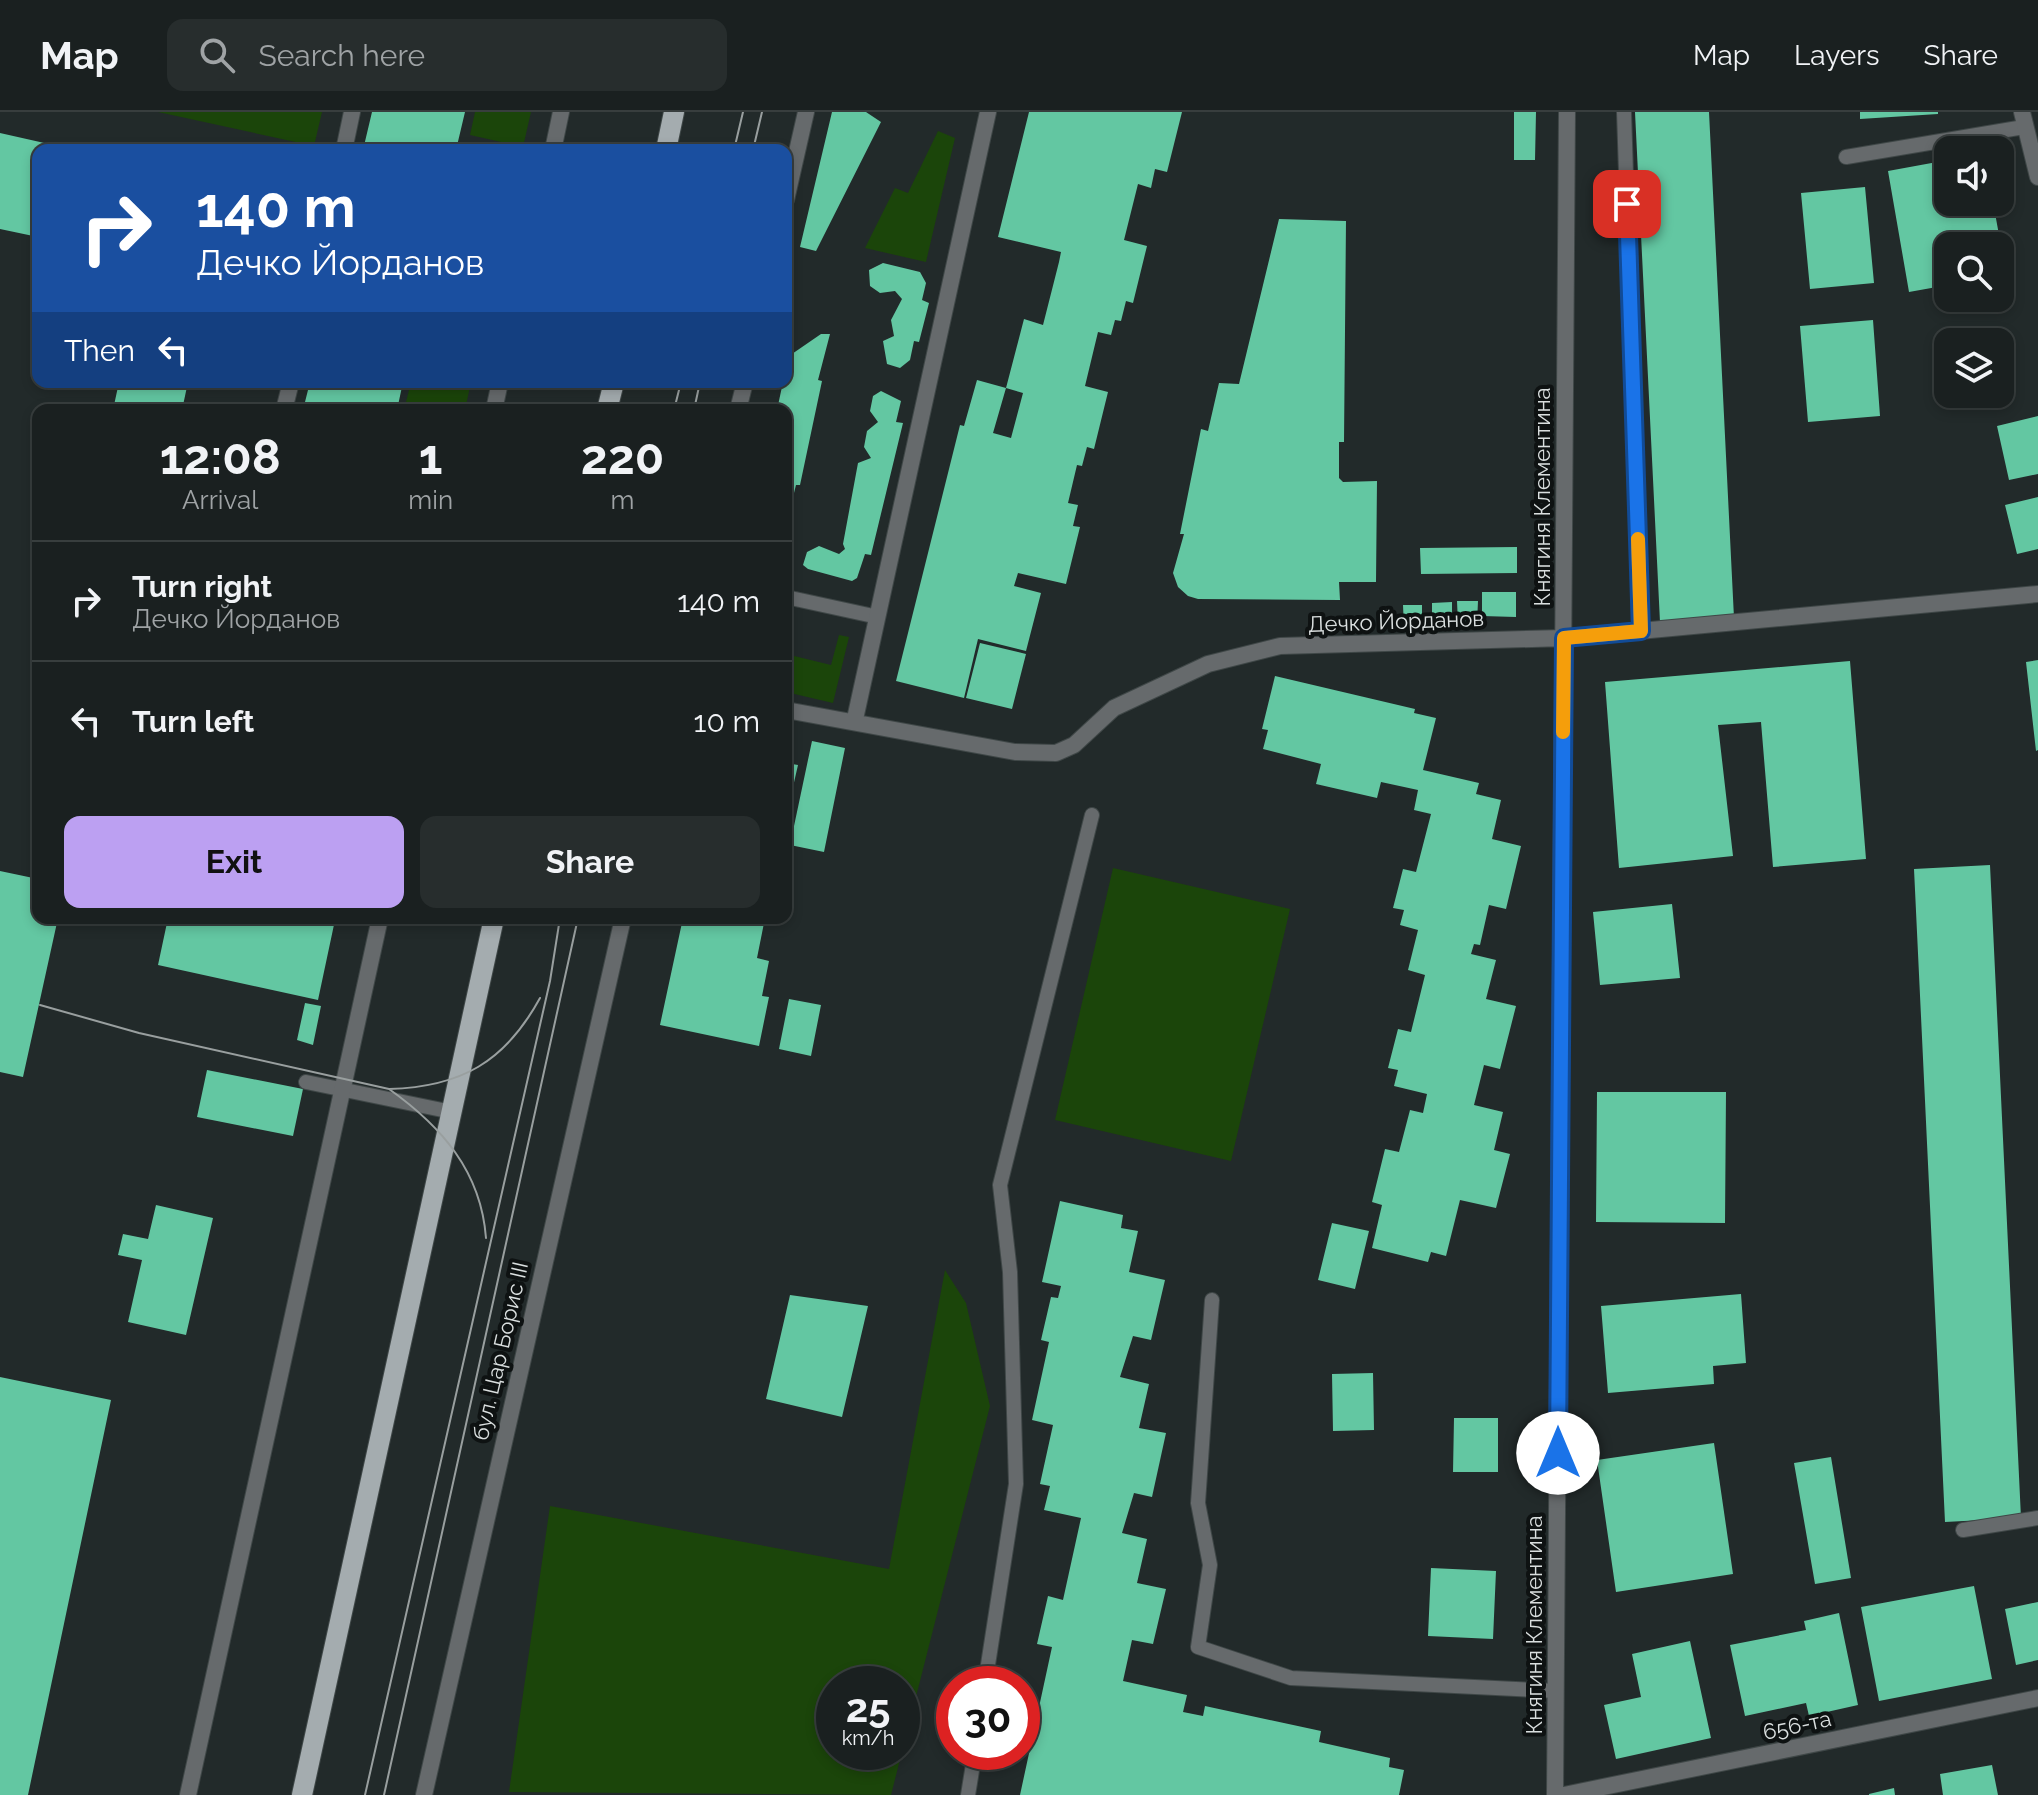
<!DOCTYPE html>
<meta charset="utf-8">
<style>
body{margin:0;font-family:Raleway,sans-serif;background:#272d2d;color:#f1f3f6;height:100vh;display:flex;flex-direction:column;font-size:30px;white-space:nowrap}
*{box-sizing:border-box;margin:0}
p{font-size:26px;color:#9fa3a5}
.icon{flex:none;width:44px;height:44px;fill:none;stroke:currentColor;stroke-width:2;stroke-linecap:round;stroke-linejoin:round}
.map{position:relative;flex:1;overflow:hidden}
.drawer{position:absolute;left:32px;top:292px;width:760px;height:520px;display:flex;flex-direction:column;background:#1a2020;border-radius:16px;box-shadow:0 4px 12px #0003,0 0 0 2px #383e3e}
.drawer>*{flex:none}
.top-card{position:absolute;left:32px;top:32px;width:760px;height:244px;border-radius:16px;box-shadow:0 4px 12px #0003,0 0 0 2px #383e3e;background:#1a4fa0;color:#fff;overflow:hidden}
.fabs{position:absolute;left:1934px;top:24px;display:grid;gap:16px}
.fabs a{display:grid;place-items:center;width:80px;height:80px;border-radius:16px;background:#1a2020;box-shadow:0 4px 12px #0003,0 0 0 2px #383e3e;font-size:40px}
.speed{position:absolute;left:816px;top:1554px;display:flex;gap:16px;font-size:40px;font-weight:700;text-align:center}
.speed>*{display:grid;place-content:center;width:104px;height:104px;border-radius:50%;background:#1a2020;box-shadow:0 4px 12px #0003,0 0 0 2px #383e3e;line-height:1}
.speed small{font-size:20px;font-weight:400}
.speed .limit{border:12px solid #d22;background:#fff;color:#111}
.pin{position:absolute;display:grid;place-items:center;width:68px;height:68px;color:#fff;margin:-34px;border-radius:16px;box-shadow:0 4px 12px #0006}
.me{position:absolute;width:88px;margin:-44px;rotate:0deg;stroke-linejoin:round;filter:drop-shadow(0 0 6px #0008)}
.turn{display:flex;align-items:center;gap:28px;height:168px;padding:0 32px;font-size:36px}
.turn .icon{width:104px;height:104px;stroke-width:2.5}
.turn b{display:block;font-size:56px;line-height:68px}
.then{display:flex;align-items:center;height:76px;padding:0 32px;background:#0003;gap:16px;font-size:30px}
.eta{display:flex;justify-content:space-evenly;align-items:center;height:136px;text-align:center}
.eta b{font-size:48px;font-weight:700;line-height:56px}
.cta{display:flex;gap:16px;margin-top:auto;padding:16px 32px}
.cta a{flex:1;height:92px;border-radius:16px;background:#bca0f2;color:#111;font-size:32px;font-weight:700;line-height:92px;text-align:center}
.cta a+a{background:#272d2d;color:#f1f3f6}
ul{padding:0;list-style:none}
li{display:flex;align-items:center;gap:24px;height:120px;padding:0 32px;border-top:2px solid #383e3e}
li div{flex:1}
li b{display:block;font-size:30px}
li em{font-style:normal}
header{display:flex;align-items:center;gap:48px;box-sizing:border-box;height:112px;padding:0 40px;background:#1a2020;border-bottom:2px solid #383e3e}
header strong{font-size:38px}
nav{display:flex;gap:44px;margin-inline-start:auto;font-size:28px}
.search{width:560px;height:72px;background:#272d2d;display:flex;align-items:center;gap:20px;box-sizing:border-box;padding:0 28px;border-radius:16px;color:#9fa3a5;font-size:30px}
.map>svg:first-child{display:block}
.green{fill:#1b450a;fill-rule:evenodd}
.building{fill:#63c7a2}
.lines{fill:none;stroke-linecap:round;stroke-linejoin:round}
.lane-casing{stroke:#3f4747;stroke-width:16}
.street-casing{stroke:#3f4747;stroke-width:18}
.primary-casing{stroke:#3f4747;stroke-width:22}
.lane{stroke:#666a6c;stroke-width:14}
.street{stroke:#666a6c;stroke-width:16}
.primary{stroke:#a4acaf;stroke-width:20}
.tram{stroke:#999f9f;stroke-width:2}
.route-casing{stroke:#114b97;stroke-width:20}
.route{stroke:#1a73e8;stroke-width:14}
.slow{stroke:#f59e0b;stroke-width:14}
.labels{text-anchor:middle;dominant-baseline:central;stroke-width:8;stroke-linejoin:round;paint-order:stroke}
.street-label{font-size:22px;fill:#dadfdf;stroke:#0e1212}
</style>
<header>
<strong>Map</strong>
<div class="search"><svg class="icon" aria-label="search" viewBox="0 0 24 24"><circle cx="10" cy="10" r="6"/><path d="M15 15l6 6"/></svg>Search here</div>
<nav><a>Map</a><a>Layers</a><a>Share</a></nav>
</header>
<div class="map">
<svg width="2038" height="1683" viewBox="0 0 2038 1683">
<rect width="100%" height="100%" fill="#222a2a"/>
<!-- green -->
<path class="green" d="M158 0H322L314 34Z
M475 0H531L523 35 470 23Z
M938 19 955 26 926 150 865 136 895 76 908 81Z
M411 270H471L465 298H404Z
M839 523 849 525 833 591 786 580V542L831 553Z
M1113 756 1290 797 1231 1049 1055 1008Z
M945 1158 966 1191 990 1294 891 1683 509 1680 550 1394 889 1457ZM902 1572V1640H834V1572Z"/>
<!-- building -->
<path class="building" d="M372 0H465L456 38H363Z
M832 0H866L881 10 816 139 800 135Z
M1029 0H1182L1167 60 1155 57 1151 76 1138 72 1124 128 1147 134 1133 191 1126 189 1121 209 1115 208 1111 223 1098 220 1085 274 1108 280 1094 337 1087 335 1082 354 1077 353 1068 391 1078 393 1073 414 1080 415 1066 472 1018 461 1014 474 1041 481 1026 539 978 527 964 586 896 569 960 313 964 314 977 268 1006 276 993 321 1011 326 1023 281 1006 276 1024 207 1043 213 1059 150 1061 140 998 125Z
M1514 0H1536L1535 48H1514Z
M1635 0H1709L1734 506 1660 510Z
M1860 0H1938V2L1860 7Z
M0 21 71 37 38 38V125L0 117Z
M1948 48V90H1993L2001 134H1948V173L1909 180 1888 59Z
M1865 75 1874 171 1810 177 1801 81Z
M1279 107 1346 109 1344 330H1339V366L1343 370 1377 369 1376 470H1339L1340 488 1198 487 1188 484 1178 475 1173 461 1184 422H1180L1201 317 1208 319 1219 271 1239 272Z
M883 151 920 160 926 171 922 188 929 191 919 230 914 229 910 248 900 256 887 252 883 229 894 224 891 208 902 187 895 179 880 181 870 174 869 158Z
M1873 208 1880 304 1808 310 1800 214Z
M821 222H830L818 268 822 269 800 373H796L786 413V298H777L783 270H786L789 244Z
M119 270H188L182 298H113Z
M310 270H403L397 298H303Z
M881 279 901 289 896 310 903 311 871 443 865 442 857 466 852 469 808 457 803 453 807 440 819 434 839 442 845 437 843 432 858 351 871 346 864 335 867 319 878 310 870 299 873 284Z
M2038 304V362L2009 368 1997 314Z
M2038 385V437L2017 442 2005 393Z
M1517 435V461L1421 462 1420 436Z
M1482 480H1516V505L1482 504Z
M1457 489H1478L1477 512H1458Z
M1452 490V514H1432V491Z
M1403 493H1422V516H1404Z
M980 531 1026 542 1012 597 966 586Z
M2038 548V638L2036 639 2026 550Z
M1850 549 1866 747 1773 755 1761 610 1718 613 1733 744 1619 756 1605 570Z
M1275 564 1415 597 1414 601 1436 606 1423 658 1479 671 1476 682 1501 688 1492 727 1521 734 1506 797 1489 793 1480 833 1474 832 1471 842 1496 848 1486 887 1516 894 1500 957 1484 953 1474 993 1503 1000 1494 1038 1510 1042 1496 1096 1460 1088 1446 1144 1431 1140 1428 1150 1372 1136 1382 1093 1372 1090 1385 1037 1399 1040 1410 998 1423 1001 1427 982 1394 974 1398 958 1388 956 1398 917 1411 920 1425 863 1408 858 1418 818 1400 813 1404 798 1393 796 1403 757 1416 760 1431 702 1414 698 1418 678 1381 670 1377 686 1316 672 1321 652 1263 637 1268 618 1262 617Z
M812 629 845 636 824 740 790 733Z
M786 651 798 653 787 701H786Z
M1990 753 2021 1406 1945 1410 1914 757Z
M0 759 38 767V806H58L23 965 0 960Z
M1672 792 1680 866 1600 873 1593 800Z
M168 806 335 808 318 888 158 853Z
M683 806H765L757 846 769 849 762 884 769 885 759 934 660 913Z
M789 887 821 893 811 944 779 937Z
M305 891 321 894 313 933 297 928Z
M207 958 303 977 293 1024 197 1005Z
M1597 980H1726L1725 1111 1596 1110Z
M1060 1089 1123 1103 1121 1116 1138 1119 1129 1160 1165 1168 1151 1228 1133 1224 1120 1265 1149 1272 1139 1316 1166 1321 1152 1385 1134 1381 1122 1421 1147 1427 1137 1471 1166 1477 1153 1532 1132 1528 1123 1569 1187 1583 1183 1600 1203 1604 1205 1594 1321 1619 1319 1630 1390 1646 1389 1655 1404 1658 1399 1683H1020L1052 1535 1037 1532 1048 1484 1063 1488 1081 1406 1044 1398 1050 1374 1040 1372 1053 1313 1032 1308 1049 1230 1041 1228 1051 1185 1058 1186 1061 1174 1042 1170Z
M156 1093 213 1106 186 1223 128 1210 142 1148 118 1143 123 1122 148 1127Z
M1332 1111 1369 1119 1355 1177 1318 1168Z
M1741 1182 1746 1251 1713 1254 1714 1272 1608 1281 1601 1194Z
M790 1183 868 1194 842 1305 766 1287Z
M1373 1261 1374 1318 1333 1319 1332 1262Z
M0 1265 111 1288 28 1683H0Z
M1454 1306H1498V1360H1453Z
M1714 1331 1733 1462 1616 1480 1597 1348Z
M1831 1345 1851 1466 1815 1472 1794 1351Z
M1431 1456 1496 1459 1493 1527 1428 1524Z
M1974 1474 1992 1567 1879 1589 1861 1495Z
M2038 1490V1548L2016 1553 2005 1497Z
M1839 1501 1858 1593 1809 1604 1806 1591 1745 1604 1730 1533 1806 1518 1804 1509Z
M1690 1529 1711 1626 1616 1647 1604 1593 1641 1585 1632 1542Z
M1992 1653 1998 1683H1943L1940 1662Z
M1894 1676 1895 1683H1869V1682Z"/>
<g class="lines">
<defs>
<path id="lane" d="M1624 0 1641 519
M1846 45 2024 15
M786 485 878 505
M306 970 452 1000
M1212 1188 1198 1391 1210 1453 1198 1535 1291 1566 1556 1579
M1963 1418 2038 1406
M985 1572 1016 1372 1010 1160 1000 1073 1092 703
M968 1683 975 1640"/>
<path id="street" d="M2022 0 2038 65
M344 38 352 0
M553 38 561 0
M786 88 806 0
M284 298 291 270
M494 298 500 270
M738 298 745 270
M786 598 1015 640 1056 641 1074 633 1114 596 1208 552 1280 534 1564 526 2038 482
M855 607 988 0
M188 1683 380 806
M424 1683 623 806
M1555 1683 1567 0
M1564 1683 2038 1586"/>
<path id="primary" d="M666 38 674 0
M607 298 614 270
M302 1683 494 806"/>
</defs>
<!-- lane casing -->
<use href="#lane" class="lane-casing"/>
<!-- street casing -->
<use href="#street" class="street-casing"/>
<!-- primary casing -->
<use href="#primary" class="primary-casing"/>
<!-- lane -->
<use href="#lane" class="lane"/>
<!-- street -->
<use href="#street" class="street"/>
<!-- primary -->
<use href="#primary" class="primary"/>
<!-- tram -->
<path class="tram" d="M734 38 743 0
M753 38 762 0
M674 298 681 270
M694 298 700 270
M40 893 139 921 389 977C441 1014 481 1059 486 1126
M389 977C461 975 505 950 540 886
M365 1683 550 869 560 806
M384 1683 578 806"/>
</g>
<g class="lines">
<defs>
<path id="route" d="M1558 1341 1564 526 1641 519 1627 92"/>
</defs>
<!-- route casing -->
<use href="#route" class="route-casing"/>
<!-- route -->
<use href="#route" class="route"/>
<!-- slow -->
<path class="slow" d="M1563 620 1564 526 1641 519 1638 427"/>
</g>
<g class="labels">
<!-- street labels -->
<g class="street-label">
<text transform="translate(1542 385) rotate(-90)">Княгиня Клементина</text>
<text transform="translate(1396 509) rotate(-2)">Дечко Йорданов</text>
<text transform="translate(500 1239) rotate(-77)">бул. Цар Борис III</text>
<text transform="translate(1534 1513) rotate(-90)">Княгиня Клементина</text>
<text transform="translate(1797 1613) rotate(-12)">656-та</text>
</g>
</g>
</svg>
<div class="fabs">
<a><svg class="icon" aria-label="sound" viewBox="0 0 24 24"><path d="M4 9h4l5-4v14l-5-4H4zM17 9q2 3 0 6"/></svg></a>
<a><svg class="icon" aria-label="search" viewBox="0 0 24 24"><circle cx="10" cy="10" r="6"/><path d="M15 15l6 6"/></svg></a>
<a><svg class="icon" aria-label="layers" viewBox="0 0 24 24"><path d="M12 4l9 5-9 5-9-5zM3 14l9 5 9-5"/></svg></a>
</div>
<div class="speed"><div>25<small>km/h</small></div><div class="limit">30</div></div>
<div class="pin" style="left:1627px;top:92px;background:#d93025"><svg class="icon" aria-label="arrive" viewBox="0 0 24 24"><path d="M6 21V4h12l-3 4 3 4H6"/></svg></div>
<svg class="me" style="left:1558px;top:1341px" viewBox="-20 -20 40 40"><circle r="19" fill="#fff"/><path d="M0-13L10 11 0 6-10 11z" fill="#1a73e8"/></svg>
<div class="top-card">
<div class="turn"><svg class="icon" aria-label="right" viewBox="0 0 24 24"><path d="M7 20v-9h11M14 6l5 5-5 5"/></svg><div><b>140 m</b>Дечко Йорданов</div></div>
<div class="then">Then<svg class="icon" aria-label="left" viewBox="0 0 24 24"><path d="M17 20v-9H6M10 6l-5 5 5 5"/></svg></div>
</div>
<section class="drawer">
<div class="eta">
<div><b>12:08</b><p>Arrival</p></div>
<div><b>1</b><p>min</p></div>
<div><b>220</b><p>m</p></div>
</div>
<ul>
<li><svg class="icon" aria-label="right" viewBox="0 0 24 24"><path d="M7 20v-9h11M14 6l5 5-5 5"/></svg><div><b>Turn right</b><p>Дечко Йорданов</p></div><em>140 m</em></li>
<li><svg class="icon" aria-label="left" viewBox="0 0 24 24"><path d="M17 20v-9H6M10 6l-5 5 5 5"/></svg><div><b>Turn left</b></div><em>10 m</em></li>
</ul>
<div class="cta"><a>Exit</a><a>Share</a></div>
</section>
</div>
